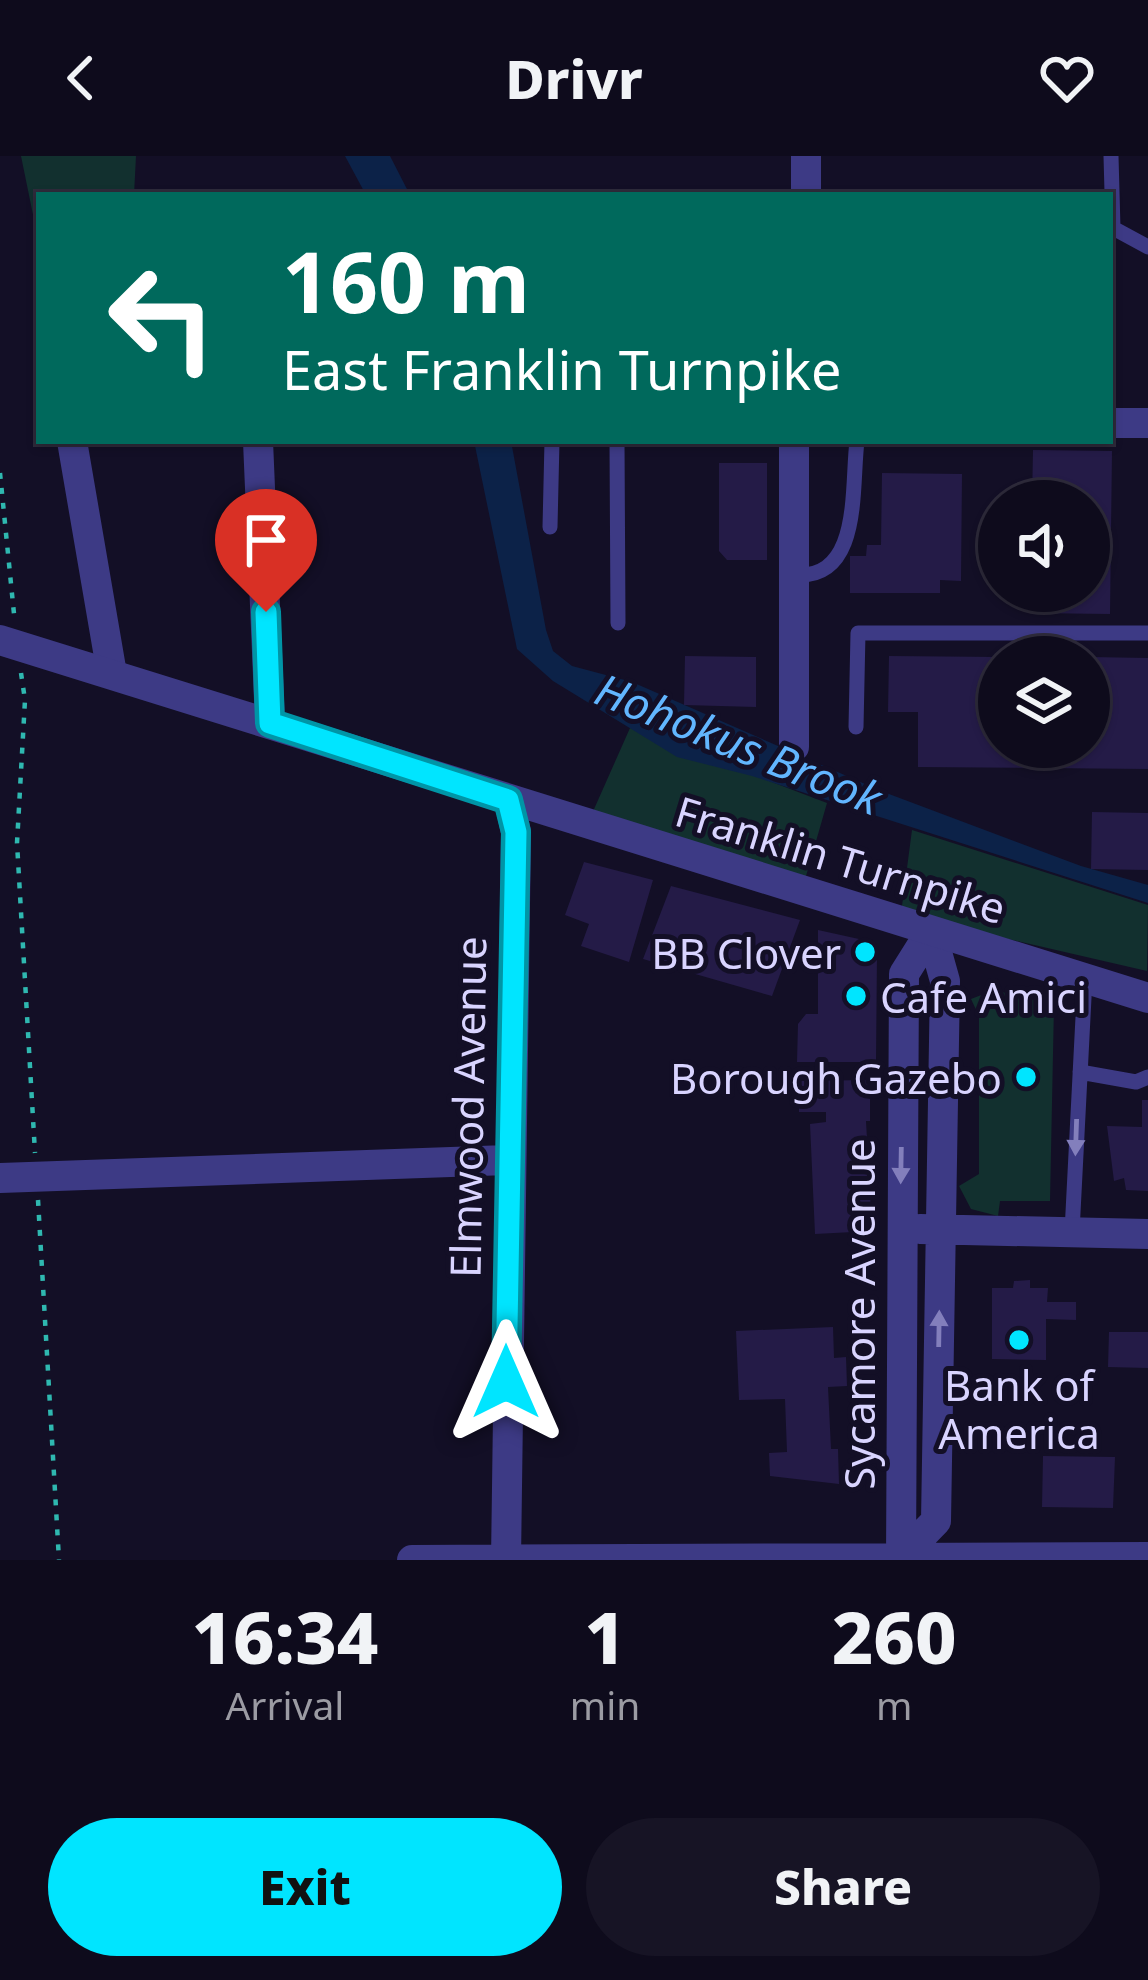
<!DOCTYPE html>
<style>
body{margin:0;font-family:"Noto Sans",sans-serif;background:#171425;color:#f1f3f6;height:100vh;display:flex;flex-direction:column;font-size:45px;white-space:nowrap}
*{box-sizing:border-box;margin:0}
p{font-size:39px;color:#9b9ba3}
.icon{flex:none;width:66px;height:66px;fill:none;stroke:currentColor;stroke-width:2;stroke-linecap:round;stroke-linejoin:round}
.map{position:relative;height:1404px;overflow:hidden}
.sheet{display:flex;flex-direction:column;background:#0e0b1c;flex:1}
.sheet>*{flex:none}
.top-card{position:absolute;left:36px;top:36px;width:1077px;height:252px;border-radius:0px;box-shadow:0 3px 9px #0004,0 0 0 3px #2e2b3b;background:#00695c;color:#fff;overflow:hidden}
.controls{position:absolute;left:978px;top:324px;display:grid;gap:24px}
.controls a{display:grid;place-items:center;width:132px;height:132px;border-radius:50%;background:#0e0b1c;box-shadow:0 3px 9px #0004,0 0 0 3px #2e2b3b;font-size:60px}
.pin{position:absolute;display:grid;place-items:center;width:102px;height:102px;color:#fff;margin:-123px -51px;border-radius:50% 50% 50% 0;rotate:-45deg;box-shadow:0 0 12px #0007}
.pin .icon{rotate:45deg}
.me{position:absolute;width:132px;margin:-66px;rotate:0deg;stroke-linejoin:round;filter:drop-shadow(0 0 9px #0008)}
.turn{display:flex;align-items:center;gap:42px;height:252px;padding:0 48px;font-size:54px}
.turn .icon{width:156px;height:156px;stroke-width:2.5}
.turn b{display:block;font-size:84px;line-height:102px}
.eta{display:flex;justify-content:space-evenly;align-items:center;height:204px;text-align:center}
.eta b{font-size:72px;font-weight:800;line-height:84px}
.button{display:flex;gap:24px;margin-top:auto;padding:24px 48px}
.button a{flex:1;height:138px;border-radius:72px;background:#00e5ff;color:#111;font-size:48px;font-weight:800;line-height:138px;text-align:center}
.button a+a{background:#171425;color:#f1f3f6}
header{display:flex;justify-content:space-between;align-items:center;height:156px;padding:0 48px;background:#0e0b1c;font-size:54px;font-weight:800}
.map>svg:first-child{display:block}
.green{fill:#12302f}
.water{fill:#0c2248}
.building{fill:#241b47}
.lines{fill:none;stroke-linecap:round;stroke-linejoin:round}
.path{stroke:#2fb8b0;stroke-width:4.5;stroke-dasharray:6 9;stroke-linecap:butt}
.service{stroke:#3d3a85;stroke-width:15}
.minor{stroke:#3d3a85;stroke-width:30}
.tertiary{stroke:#3d3a85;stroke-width:30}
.oneway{fill:#837fbc}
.route-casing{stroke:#0095a6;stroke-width:30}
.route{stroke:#00e5ff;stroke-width:21}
.poi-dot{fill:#00e5ff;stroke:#130f26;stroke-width:4.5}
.labels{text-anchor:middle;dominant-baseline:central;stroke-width:10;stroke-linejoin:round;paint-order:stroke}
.street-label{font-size:42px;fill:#d9d4ff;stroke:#130f26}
.poi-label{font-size:42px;fill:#d9d4ff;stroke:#130f26;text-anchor:end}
.water-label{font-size:45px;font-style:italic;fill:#62b6ff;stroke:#130f26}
</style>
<header><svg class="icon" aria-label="back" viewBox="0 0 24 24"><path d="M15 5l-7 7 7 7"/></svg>Drivr<svg class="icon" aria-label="heart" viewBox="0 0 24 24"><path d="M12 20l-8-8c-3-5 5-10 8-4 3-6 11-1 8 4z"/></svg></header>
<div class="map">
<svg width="1148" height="1404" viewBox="0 0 1148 1404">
<rect width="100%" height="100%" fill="#130f26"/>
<!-- green -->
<path class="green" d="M21 0H136L134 39H39V88Z
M630 572 827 647 802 734 587 669Z
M912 674 1148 749 1147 815 934 766 900 765Z
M994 834 1054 849 1050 1045H1000L998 1060 971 1053 959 1030 979 1018V860L971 843Z"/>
<!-- water -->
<path class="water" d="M345 0H390L410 39H366Z
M474 285H511L546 474 553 495 572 510 632 526 881 635 1081 710 1148 729V747L752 620 677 601 553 525 517 493Z"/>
<!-- building -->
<path class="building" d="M1033 294 1112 295 1110 458 1030 457V435H1089V345H1032Z
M719 307H767V404H727L719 395Z
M882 317 962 318 961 425 940 424V437H850V400H866L867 389H881Z
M685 500 756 501V551L684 549Z
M889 500 999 501V591H1089V501L1148 502V613L918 611V556H888Z
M1092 656 1148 657V714L1091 713Z
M584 706 653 724 629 806 581 790 589 768 565 759Z
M671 730 800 764 772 840 643 803Z
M818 774 868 785 877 798 876 906H797L798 868 806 858H818Z
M1019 921a7 7 0 1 1 14 0a7 7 0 1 1-14 0Z
M870 924V965H866L872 1075 815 1078 810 968 826 966V956H799V925Z
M1142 944H1148V1035L1126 1034 1124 1022 1114 1025 1107 970 1142 971Z
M1030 1124V1132H1048L1047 1146H1076V1164L1046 1163V1204L992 1203V1132H1013L1014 1125Z
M833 1171 834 1202 846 1201 847 1230 828 1231 831 1293H838L839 1328 770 1320 769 1297 787 1296 785 1243 739 1244 736 1175Z
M1109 1176H1148V1212L1108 1211Z
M1043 1300 1115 1301 1113 1352 1042 1351Z"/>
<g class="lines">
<!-- path -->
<path class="path" d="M0 317 14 458
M21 517 25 544 17 687 35 997
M38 1044 59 1404"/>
<!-- service -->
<path class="service" d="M1111 0 1113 72 1148 91
M617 285 618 467
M550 371 552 285
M794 419C862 424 851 333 857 285
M856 571 858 477H1148
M1080 916 1136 926 1148 921
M1072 1076 1085 822"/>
<!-- minor -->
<path class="minor" d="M806 39V0
M1110 267H1148
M72 285 112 518
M258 285 270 567
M794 285V591
M0 1022 507 1004
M920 1073 1148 1078
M901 1401 936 1365 945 825 931 775
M412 1404 1148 1401
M506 1404 516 676 509 644
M901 1404 904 818 931 775"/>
<!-- tertiary -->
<path class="tertiary" d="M0 484 1148 842"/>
</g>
<!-- one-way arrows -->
<defs><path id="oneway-solid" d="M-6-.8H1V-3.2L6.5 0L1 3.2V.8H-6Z" transform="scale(3)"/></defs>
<g class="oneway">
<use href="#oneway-solid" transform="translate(1076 981) rotate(92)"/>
<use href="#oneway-solid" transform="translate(901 1009) rotate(91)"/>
<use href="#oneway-solid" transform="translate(939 1173) rotate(-89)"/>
</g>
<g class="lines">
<defs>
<path id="route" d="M266 456 270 567 508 644 516 676 506 1226"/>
</defs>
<!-- route casing -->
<use href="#route" class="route-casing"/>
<!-- route -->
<use href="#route" class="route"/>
</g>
<!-- markers -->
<g class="poi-dot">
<circle cx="865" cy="796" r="12"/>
<circle cx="856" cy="840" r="12"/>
<circle cx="1026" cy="921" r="12"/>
<circle cx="1019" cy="1184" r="12"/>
</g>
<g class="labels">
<!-- street labels -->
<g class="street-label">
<text transform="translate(841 703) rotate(17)">Franklin Turnpike</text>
<text transform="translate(467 951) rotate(-89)">Elmwood Avenue</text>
<text transform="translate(858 1158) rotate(-90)">Sycamore Avenue</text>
</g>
<!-- poi labels -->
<g class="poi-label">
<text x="841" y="796">BB Clover</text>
<text x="880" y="840" text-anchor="start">Cafe Amici</text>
<text x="1002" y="921">Borough Gazebo</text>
<text x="1019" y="1228" text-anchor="middle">Bank of<tspan x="1019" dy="48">America</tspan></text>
</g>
<!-- water labels -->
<g class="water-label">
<text transform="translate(739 587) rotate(22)">Hohokus Brook</text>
</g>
</g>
</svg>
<div class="controls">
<a><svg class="icon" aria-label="sound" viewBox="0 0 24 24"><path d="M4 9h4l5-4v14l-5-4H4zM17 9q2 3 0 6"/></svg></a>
<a><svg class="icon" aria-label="layers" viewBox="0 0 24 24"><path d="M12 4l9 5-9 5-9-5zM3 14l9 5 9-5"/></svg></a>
</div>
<div class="pin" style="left:266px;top:456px;background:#d93025"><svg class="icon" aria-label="arrive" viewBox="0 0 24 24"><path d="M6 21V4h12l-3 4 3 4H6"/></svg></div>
<svg class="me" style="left:506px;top:1226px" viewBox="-20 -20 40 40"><path d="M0-17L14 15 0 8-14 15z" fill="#00e5ff" stroke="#fff" stroke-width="4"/></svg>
<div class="top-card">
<div class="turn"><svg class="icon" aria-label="left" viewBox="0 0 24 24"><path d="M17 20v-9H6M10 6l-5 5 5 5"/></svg><div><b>160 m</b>East Franklin Turnpike</div></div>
</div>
</div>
<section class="sheet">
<div class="eta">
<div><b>16:34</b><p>Arrival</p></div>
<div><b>1</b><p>min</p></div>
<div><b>260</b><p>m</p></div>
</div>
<div class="button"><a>Exit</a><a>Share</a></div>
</section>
